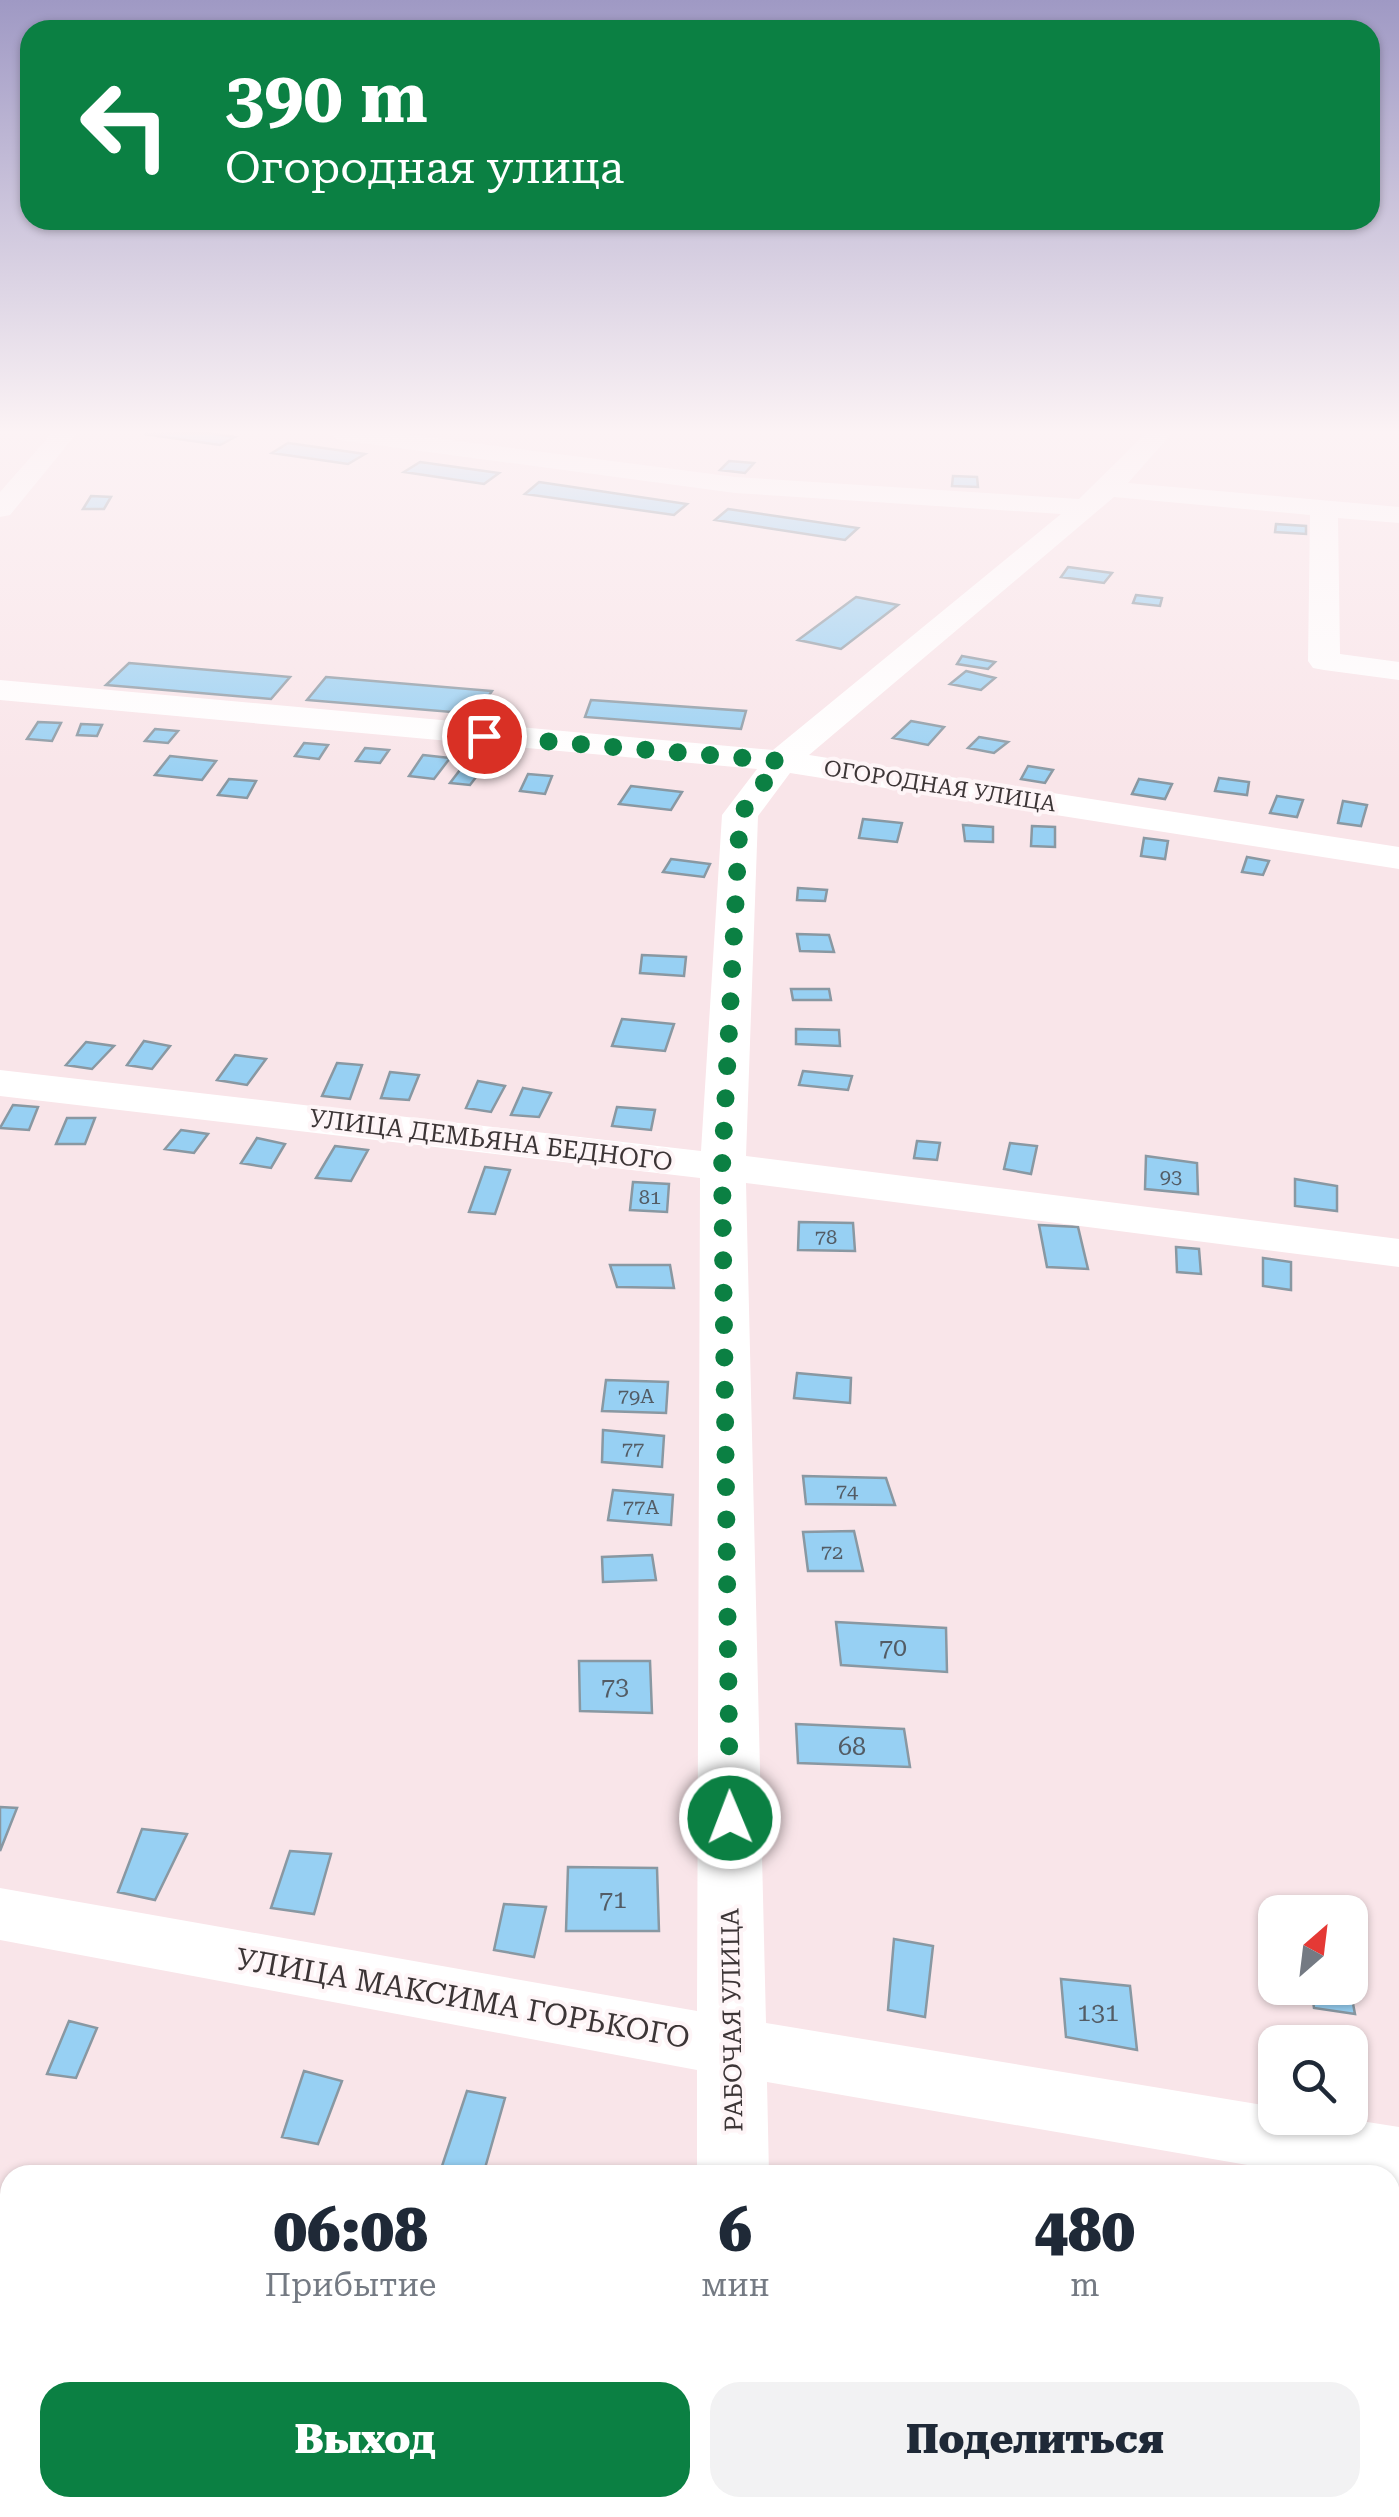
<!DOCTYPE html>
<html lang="ru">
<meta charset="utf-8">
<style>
body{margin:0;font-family:"Roboto Serif",serif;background:#f2f2f3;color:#1f2937;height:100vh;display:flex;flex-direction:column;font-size:38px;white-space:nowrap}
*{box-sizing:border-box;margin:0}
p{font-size:32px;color:#747a83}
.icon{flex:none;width:55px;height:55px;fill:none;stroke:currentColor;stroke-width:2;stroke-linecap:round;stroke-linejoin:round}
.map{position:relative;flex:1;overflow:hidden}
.panel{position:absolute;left:0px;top:2165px;width:1400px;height:352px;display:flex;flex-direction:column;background:#fff;border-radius:30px 30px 0 0;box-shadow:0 2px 8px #0004}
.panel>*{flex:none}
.hud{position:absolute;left:20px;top:20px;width:1360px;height:210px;border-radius:30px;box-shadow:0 2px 8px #0004;background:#0b8043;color:#fff;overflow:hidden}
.needle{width:65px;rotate:28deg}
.controls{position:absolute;left:1258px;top:1895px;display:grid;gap:20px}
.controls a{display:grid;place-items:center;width:110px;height:110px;border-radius:20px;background:#fff;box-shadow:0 2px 8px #0004;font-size:50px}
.pin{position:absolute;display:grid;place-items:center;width:85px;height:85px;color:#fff;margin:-42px;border:5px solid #fff;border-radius:50%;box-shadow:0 2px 10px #0007}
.me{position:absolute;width:110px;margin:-55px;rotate:359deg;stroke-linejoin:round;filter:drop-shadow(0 0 8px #0008)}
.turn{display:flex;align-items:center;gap:35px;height:210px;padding:0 40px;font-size:45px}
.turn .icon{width:130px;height:130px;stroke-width:2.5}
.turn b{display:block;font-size:70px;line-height:85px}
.eta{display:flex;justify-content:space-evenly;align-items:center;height:170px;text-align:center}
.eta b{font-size:60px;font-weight:800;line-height:70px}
.button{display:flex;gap:20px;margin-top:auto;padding:20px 40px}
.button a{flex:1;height:115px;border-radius:30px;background:#0b8043;color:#fff;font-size:40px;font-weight:800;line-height:115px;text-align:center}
.button a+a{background:#f2f2f3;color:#1f2937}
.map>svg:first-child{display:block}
.building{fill:#97d0f3;stroke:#8998a2;stroke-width:2.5}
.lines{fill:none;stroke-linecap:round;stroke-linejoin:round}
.minor{fill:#fff;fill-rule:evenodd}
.route{stroke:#0b8043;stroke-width:18;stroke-dasharray:0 32.4}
.labels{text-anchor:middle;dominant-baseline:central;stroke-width:8;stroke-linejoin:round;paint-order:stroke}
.number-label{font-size:20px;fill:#535c65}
.far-street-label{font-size:22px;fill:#3c3536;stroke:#fef5f7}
.street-label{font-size:25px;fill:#3c3536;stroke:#fef5f7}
.near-number-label{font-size:25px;fill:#535c65}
.near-street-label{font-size:30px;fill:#3c3536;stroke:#fef5f7}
</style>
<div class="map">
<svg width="1399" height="2517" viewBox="0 0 1399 2517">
<rect width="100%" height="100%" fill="#f9e5e9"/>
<!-- building -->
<path class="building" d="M209 433 235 437 220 445 144 434Z
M288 443 365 454 348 464 272 453Z
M729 461 754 463 745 473 720 470Z
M420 462 499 473 484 484 404 472Z
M953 476 977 477 978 487 952 486Z
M539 482 687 504 674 515 525 494Z
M91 496 111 497 104 509H83Z
M728 509 858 528 845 540 715 520Z
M1276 524 1306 526V534L1275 532Z
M1068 567 1112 573 1104 583 1061 577Z
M1136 595 1162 598 1160 606 1133 603Z
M856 597 898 605 841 649 798 640Z
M962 656 995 662 988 669 957 664Z
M129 663 290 677 271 699 106 685Z
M966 671 995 678 981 690 950 684Z
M326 677 492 691 476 714 307 700Z
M591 700 746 711 741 729 585 717Z
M911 721 944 727 928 745 893 738Z
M38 722 61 723 52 741 27 739Z
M81 724 102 725 97 736 77 735Z
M155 729 178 731 168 743 145 741Z
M979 737 1008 742 994 753 968 748Z
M304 743 328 745 319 759 295 756Z
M365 748 389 750 380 763 356 761Z
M423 755 450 758 434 779 409 776Z
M170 756 216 761 202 780 155 775Z
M466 762 486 764 470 785 450 783Z
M1028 766 1053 770 1045 783 1021 779Z
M528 774 552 776 545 794 520 791Z
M1219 778 1249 782 1247 795 1215 791Z
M229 779 256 781 247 798 218 795Z
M1139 779 1172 784 1165 799 1132 794Z
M631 786 682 792 671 810 619 804Z
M1277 796 1303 800 1297 817 1270 813Z
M1343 801 1367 805 1361 826 1338 823Z
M863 819 902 823 897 842 859 838Z
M963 825 993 827V842L965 841Z
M1032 826 1055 827V847L1031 846Z
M1144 838 1168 841 1165 859 1141 856Z
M1247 857 1269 861 1263 875 1242 872Z
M671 859 710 864 704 877 663 872Z
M798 888 827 890 825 901 797 900Z
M797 934 829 935 834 952 800 951Z
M642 955 686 957 684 976 640 973Z
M791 989H829L831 1000H793Z
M622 1019 674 1024 665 1051 612 1046Z
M796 1029 839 1030 840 1046 796 1044Z
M144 1041 170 1046 152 1069 127 1065Z
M86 1042 114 1046 92 1069 66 1065Z
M235 1055 266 1059 247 1085 217 1080Z
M337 1063 362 1065 350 1099 322 1096Z
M803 1071 852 1076 848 1090 799 1085Z
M390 1072 419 1075 409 1100 381 1098Z
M478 1081 505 1086 491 1112 466 1108Z
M523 1088 551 1093 539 1117 511 1115Z
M13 1105 38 1107 29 1130 0 1128Z
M617 1107 655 1110 651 1130 612 1126Z
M67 1118H95L85 1144H56Z
M181 1130 208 1134 194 1153 165 1149Z
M257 1138 285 1144 271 1168 241 1163Z
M917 1141 940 1143 937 1160 914 1158Z
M1010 1143 1037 1146 1031 1174 1004 1169Z
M335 1146 368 1150 351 1181 316 1178Z
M1146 1156 1197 1163 1198 1194 1145 1189Z
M485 1167 510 1170 495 1214 469 1212Z
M1295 1179 1337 1186V1211L1295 1206Z
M633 1182 669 1184 667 1212 630 1210Z
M799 1222 853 1223 855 1251 798 1250Z
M1039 1225 1078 1227 1088 1269 1047 1267Z
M1176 1247 1199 1249 1201 1274 1177 1272Z
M1263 1258 1291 1262V1290L1263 1286Z
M610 1265H670L674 1288 617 1287Z
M797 1373 851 1378 850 1403 794 1398Z
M606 1380 668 1382 666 1413 602 1411Z
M603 1430 664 1436 662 1467 602 1462Z
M803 1476 886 1478 895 1505 806 1504Z
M613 1490 673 1495 671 1525 608 1520Z
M854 1531 863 1571H808L803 1532Z
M652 1555 656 1580 603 1582 602 1557Z
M836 1622 946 1628 947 1672 841 1665Z
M579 1661H650L652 1713 580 1711Z
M796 1724 904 1729 910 1767 798 1763Z
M0 1807 17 1808 0 1851Z
M142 1829 187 1834 155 1900 118 1892Z
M290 1851 331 1854 314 1914 271 1908Z
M568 1867 657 1868 659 1931H566Z
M504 1904 546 1907 534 1957 494 1950Z
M894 1939 933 1946 925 2017 888 2010Z
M1061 1979 1130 1986 1137 2050 1066 2037Z
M1311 1988H1350L1355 2014 1314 2008Z
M69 2021 97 2028 76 2078 47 2074Z
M304 2071 342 2081 318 2144 282 2137Z
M467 2091 505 2098 483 2175H439Z
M1391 2248 1399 2277V2343H1390Z
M546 2508H569L637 2517H544Z"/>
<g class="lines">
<!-- minor -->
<path class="minor" d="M52 433H77L10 515 0 517V492Z
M327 433H396L735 477 1079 499 1146 433H1172L1128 483 1399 507V523L1338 518 1340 654 1399 662V680L1324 670 1313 668 1308 661 1310 515 1114 497 809 755 1399 847V869L790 773 758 816 746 1156 1399 1239V1267L746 1183 766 2023 1275 2107V2118H1342L1399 2127V2191L1390 2190V2175H1305L767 2082 769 2175H697V2070L0 1940V1888L697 2011 700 1178 0 1096V1070L701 1151 722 815 757 769 0 700V680L773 750 1061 514 735 493 339 440Z
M696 2508H778V2517H696Z"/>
</g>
<!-- sky -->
<linearGradient id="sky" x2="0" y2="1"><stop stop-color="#9f99c4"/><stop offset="0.55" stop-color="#fcf3f5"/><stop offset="1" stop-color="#fcf3f5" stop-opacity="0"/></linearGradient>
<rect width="1399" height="785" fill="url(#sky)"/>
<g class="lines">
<!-- route -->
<path class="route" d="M484 736 780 761 740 815 722 1167 730 1818"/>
</g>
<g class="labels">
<!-- number labels -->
<g class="number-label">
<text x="1171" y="1176">93</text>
<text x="650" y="1197">81</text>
<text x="826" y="1237">78</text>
<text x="636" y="1396">79А</text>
<text x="633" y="1449">77</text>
<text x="847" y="1491">74</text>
<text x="641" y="1507">77А</text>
<text x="832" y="1552">72</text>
</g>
<!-- far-street labels -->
<g class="far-street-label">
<text transform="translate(940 786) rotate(9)">ОГОРОДНАЯ УЛИЦА</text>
</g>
<!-- street labels -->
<g class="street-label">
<text transform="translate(491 1140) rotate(7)">УЛИЦА ДЕМЬЯНА БЕДНОГО</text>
<text transform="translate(732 2020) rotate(-91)">РАБОЧАЯ УЛИЦА</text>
</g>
<!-- near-number labels -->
<g class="near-number-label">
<text x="893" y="1647">70</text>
<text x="615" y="1686">73</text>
<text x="852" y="1746">68</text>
<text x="613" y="1899">71</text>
<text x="1098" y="2012">131</text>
</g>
<!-- near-street labels -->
<g class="near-street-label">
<text transform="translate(463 1998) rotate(10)">УЛИЦА МАКСИМА ГОРЬКОГО</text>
</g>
</g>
</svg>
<div class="controls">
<a><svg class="needle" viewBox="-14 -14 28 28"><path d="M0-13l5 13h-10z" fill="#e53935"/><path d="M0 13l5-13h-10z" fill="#747a83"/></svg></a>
<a><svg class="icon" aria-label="search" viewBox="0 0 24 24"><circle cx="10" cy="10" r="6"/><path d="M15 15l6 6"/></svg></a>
</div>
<div class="pin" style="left:484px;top:736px;background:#d93025"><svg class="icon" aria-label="arrive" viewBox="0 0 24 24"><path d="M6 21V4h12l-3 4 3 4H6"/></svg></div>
<svg class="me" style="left:730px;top:1818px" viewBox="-20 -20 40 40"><circle r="17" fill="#0b8043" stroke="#fff" stroke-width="3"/><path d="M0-11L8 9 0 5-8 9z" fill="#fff"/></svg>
<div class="hud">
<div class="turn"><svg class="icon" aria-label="left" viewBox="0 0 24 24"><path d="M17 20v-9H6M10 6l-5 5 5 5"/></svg><div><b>390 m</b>Огородная улица</div></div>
</div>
<section class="panel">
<div class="eta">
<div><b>06:08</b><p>Прибытие</p></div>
<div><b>6</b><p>мин</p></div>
<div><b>480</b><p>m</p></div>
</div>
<div class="button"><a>Выход</a><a>Поделиться</a></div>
</section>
</div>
